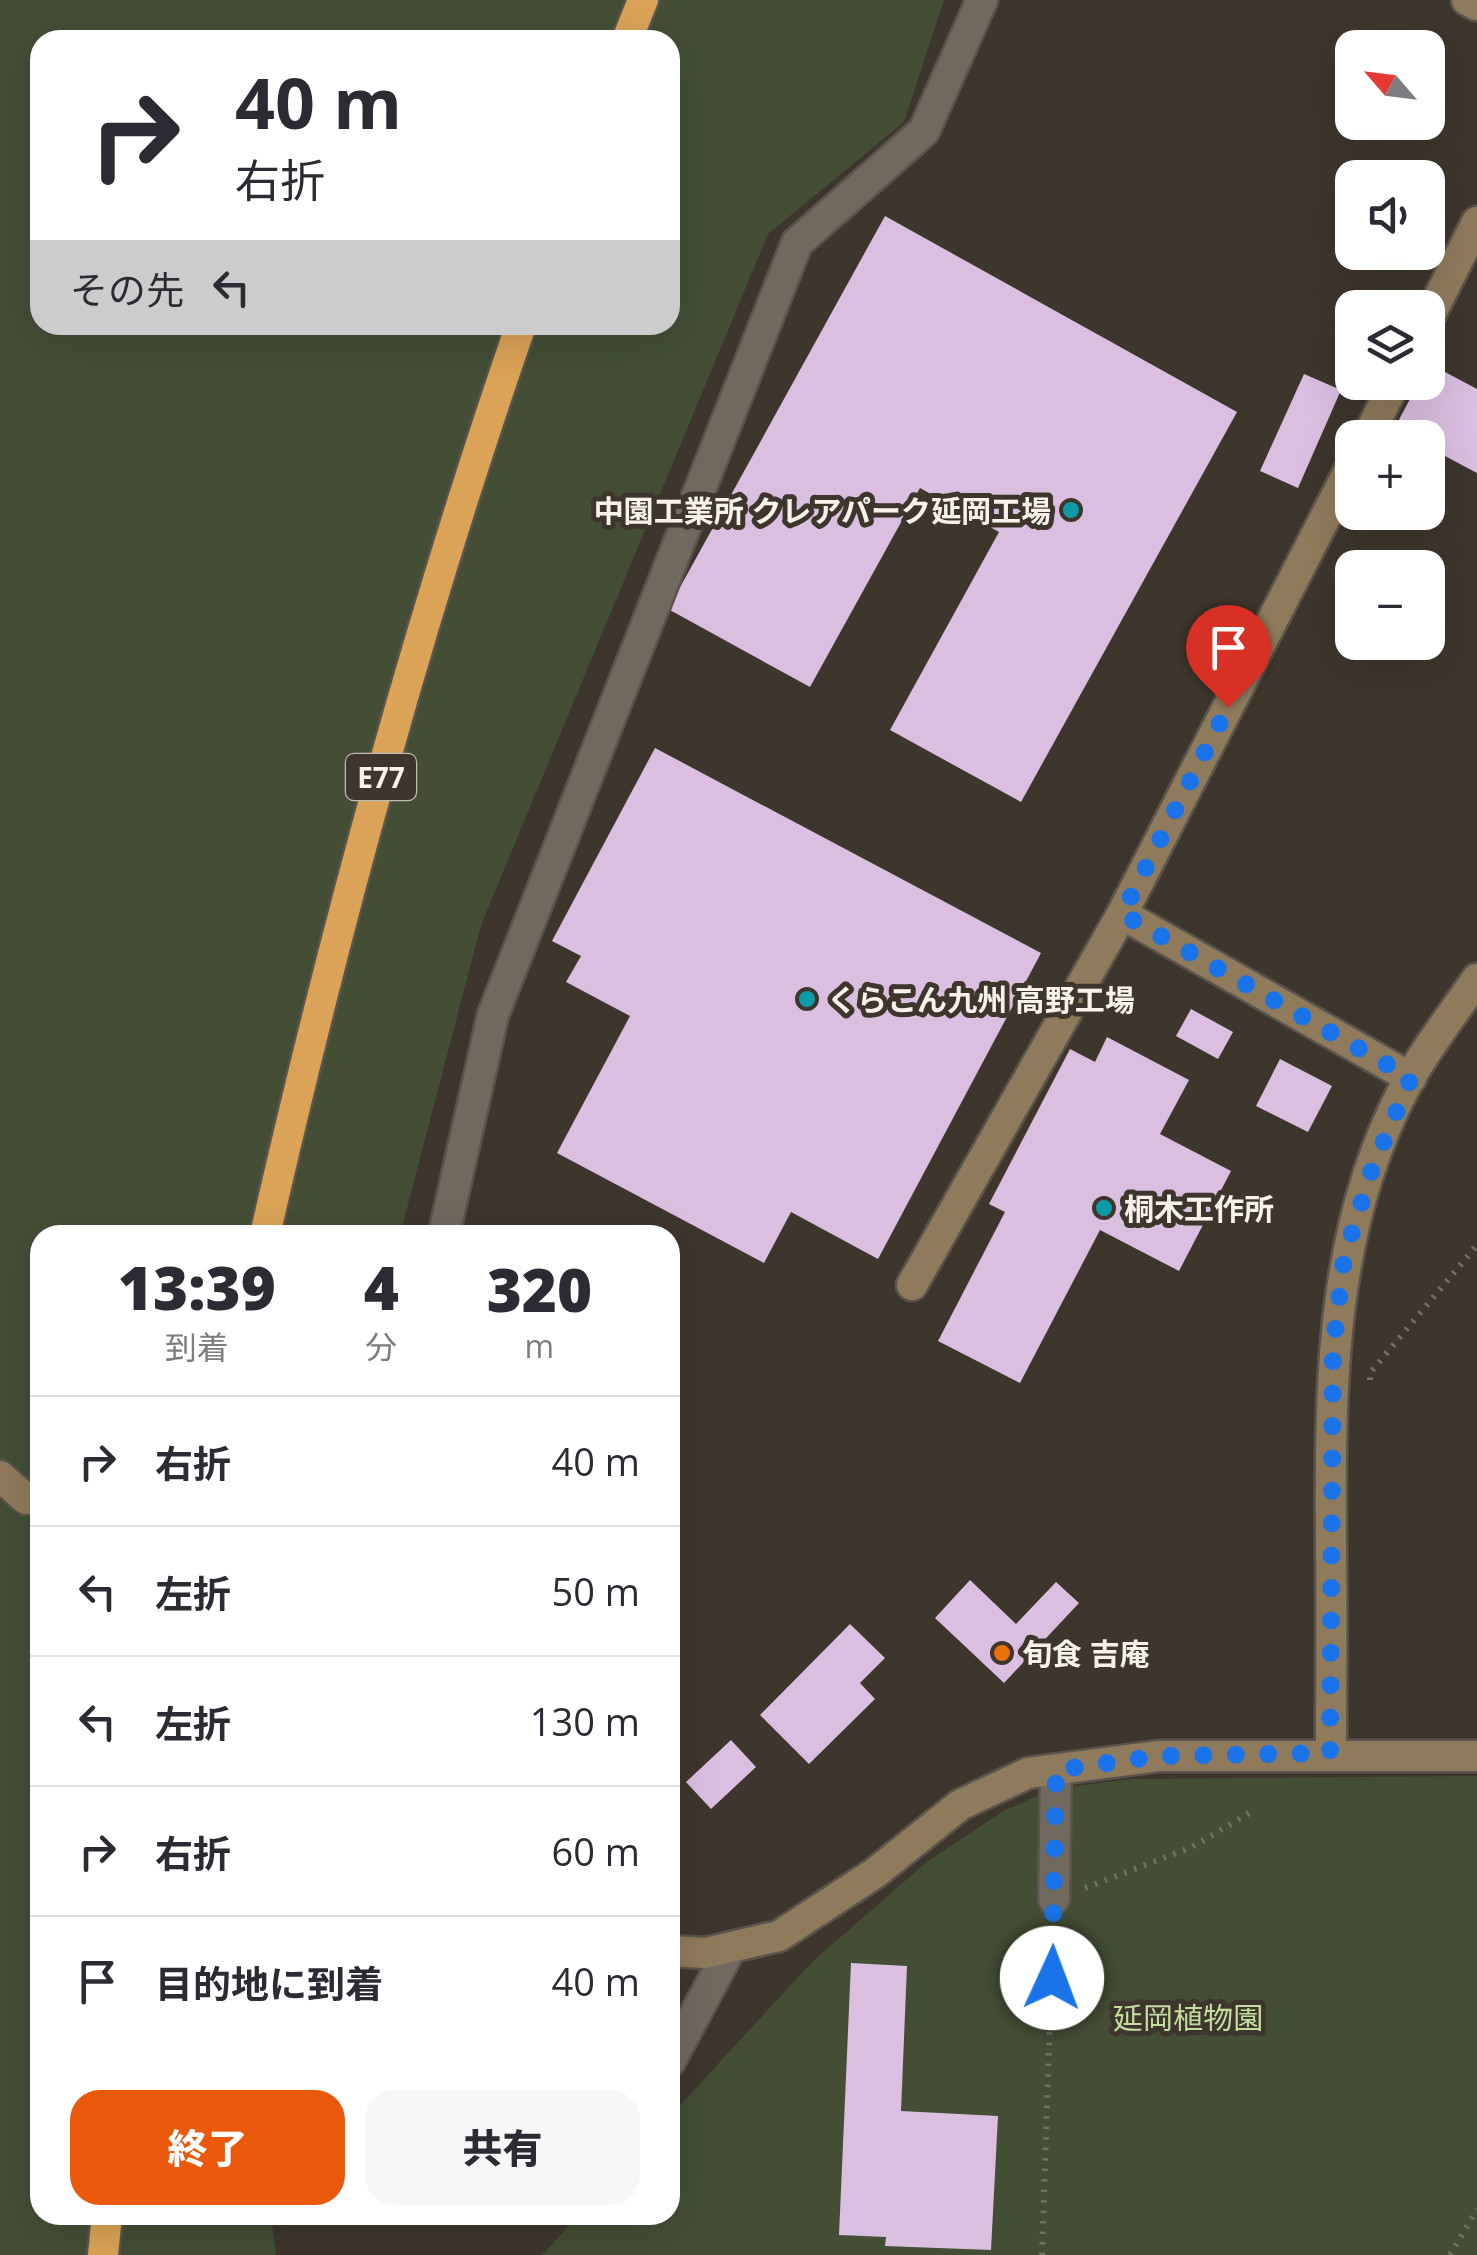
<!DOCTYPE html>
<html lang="ja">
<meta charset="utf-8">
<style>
body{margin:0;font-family:"Open Sans","Noto Sans JP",sans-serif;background:#f7f7f7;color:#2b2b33;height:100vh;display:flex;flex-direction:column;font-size:38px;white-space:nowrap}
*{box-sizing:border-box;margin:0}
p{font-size:32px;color:#7c7c81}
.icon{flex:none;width:55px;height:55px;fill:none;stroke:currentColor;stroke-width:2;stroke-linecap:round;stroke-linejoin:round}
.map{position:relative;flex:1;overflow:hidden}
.sheet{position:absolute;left:30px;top:1225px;width:650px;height:1000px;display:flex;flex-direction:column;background:#fff;border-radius:30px;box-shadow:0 10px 40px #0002}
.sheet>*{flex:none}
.banner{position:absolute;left:30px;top:30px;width:650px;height:305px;border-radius:30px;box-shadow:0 10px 40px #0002;background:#fff;color:#2b2b33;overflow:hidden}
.needle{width:65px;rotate:298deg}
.fabs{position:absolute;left:1335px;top:30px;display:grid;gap:20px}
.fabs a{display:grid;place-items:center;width:110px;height:110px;border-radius:20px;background:#fff;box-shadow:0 10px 40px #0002;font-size:50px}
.pin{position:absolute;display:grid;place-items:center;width:85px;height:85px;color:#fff;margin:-102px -42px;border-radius:50% 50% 50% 0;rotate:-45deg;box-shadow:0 0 10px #0007}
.pin .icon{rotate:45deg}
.me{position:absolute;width:110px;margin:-55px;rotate:2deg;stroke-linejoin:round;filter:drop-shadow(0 0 8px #0008)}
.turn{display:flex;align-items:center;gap:35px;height:210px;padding:0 40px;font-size:45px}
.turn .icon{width:130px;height:130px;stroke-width:2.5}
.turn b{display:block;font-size:70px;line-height:85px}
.then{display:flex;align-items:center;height:95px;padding:0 40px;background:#0003;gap:20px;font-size:38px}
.eta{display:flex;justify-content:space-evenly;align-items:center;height:170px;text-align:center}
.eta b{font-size:60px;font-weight:800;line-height:70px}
.button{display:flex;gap:20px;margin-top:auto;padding:20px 40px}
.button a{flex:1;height:115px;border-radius:30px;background:#ea580c;color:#fff;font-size:40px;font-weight:800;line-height:115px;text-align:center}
.button a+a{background:#f7f7f7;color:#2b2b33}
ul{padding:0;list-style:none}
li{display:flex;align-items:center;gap:30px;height:130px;padding:0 40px;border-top:2px solid #e1e1e2}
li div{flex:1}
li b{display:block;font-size:38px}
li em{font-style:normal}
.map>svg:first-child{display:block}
.green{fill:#434e35;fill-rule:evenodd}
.building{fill:#dabfe0}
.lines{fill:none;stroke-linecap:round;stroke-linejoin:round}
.street-casing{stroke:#5b544c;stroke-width:35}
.secondary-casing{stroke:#5b544c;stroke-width:35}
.highway-casing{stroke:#5b544c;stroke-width:35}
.path{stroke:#776f67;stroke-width:6;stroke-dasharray:2.5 8;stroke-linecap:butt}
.street{stroke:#71685e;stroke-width:30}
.secondary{stroke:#907a5c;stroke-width:30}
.highway{stroke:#daa357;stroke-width:30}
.route{stroke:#1a73e8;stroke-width:18;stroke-dasharray:0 32.4}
.culture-dot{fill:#0f9aa8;stroke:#3e362c;stroke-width:4}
.food-dot{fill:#e8710a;stroke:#3e362c;stroke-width:4}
.labels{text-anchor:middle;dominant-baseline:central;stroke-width:10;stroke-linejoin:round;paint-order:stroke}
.shield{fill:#3e362c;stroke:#c0bab2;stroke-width:2.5}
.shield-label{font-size:28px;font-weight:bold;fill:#f7f2ec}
.poi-label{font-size:30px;font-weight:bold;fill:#f7f2ec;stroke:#3e362c;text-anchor:start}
.park-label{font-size:30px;fill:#c3dda0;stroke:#3e362c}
</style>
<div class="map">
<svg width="1477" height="2255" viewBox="0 0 1477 2255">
<rect width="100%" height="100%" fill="#3e362c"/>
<!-- green -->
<path class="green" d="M0 0H944L904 122 768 234 481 925 400 1235H40V2215H271L276 2255H0ZM40 40H670V325H40Z
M1477 1776V2255H542L579 2215H670V2116L812 1962 928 1861 1002 1812 1051 1789 1132 1779Z"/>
<!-- building -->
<path class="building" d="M885 216 1237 412 1021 802 890 730 999 532 920 488 810 687 668 609Z
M1428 363 1477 389V473L1428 447V438H1410L1394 429 1419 382H1428Z
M1304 374 1341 390 1298 488 1260 471Z
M655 748 1041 953 878 1259 791 1212 764 1263 557 1153 630 1016 566 982 581 956 552 941Z
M1191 1009 1233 1032 1218 1059 1176 1036Z
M1107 1037 1189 1080 1160 1134 1231 1171 1179 1271 1100 1230 1020 1383 938 1341 1005 1212 989 1204 1070 1049 1095 1062Z
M1280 1059 1332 1086 1308 1132 1256 1106Z
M970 1580 1016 1624 1056 1582 1079 1603 1004 1683 935 1618Z
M850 1624 885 1658 860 1683 875 1699 809 1764 760 1715Z
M731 1740 756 1767 711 1809 686 1782Z
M851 1963 907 1966 901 2111 998 2116 991 2250 885 2246 886 2237 839 2235Z"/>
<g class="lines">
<defs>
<path id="street" d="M446 1225 493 1015 797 243 924 131 982 0
M1054 1899 1056 1770
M670 2061 731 1947"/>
<path id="secondary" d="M1467 0 1477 5
M1428 319 1477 222
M1367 438 1395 382
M1122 914 1411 1078
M912 1285 1122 914 1352 465
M0 1476 26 1499
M1331 1753C1331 1684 1332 1616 1331 1547 1330 1390 1329 1230 1405 1087 1425 1049 1453 1014 1477 979
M670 1951 705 1953 779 1936 875 1873 960 1805 1028 1773 1159 1756H1477"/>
<path id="highway" d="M627 40 643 0
M265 1235C335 928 418 622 521 325
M103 2255 107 2215"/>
</defs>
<!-- street casing -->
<use href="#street" class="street-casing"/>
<!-- secondary casing -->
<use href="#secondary" class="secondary-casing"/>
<!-- highway casing -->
<use href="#highway" class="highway-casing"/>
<!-- path -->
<path class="path" d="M1370 1380V1373L1477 1245
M1085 1888 1192 1847 1251 1812
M1042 2255 1053 1929
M1450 2255 1477 2209"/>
<!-- street -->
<use href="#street" class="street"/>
<!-- secondary -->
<use href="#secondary" class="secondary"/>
<!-- highway -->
<use href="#highway" class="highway"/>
</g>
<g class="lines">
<!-- route -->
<path class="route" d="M1052 1978 1056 1770 1159 1756 1330 1753 1333 1349 1344 1258 1372 1169 1411 1078 1122 914 1228 707"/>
</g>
<!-- markers -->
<g class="culture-dot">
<circle cx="1071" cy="510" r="10"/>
<circle cx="807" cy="999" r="10"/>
<circle cx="1104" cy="1208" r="10"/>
</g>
<circle class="food-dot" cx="1002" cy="1653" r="10"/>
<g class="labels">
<!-- shield labels -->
<rect class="shield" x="346" y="754" width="70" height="46" rx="8"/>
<g class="shield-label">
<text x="381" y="777">E77</text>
</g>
<!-- poi labels -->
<g class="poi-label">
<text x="1051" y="510" text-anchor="end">中園工業所 クレアパーク延岡工場</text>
<text x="827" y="999">くらこん九州 高野工場</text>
<text x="1124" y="1208">桐木工作所</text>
<text x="1022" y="1653">旬食 吉庵</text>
</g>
<!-- park labels -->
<g class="park-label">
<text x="1188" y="2017">延岡植物園</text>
</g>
</g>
</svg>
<div class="fabs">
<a><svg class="needle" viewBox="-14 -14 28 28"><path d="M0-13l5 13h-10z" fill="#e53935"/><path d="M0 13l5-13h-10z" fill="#7c7c81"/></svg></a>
<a><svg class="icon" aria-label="sound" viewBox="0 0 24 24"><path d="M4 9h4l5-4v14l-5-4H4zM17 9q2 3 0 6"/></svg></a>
<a><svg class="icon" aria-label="layers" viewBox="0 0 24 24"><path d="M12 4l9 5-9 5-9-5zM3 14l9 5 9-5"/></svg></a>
<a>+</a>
<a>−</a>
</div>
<div class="pin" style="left:1228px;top:707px;background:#d93025"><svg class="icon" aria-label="arrive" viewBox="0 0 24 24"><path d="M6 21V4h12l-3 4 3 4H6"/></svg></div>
<svg class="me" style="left:1052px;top:1978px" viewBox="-20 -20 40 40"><circle r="19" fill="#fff"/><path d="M0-13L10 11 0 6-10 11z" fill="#1a73e8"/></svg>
<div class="banner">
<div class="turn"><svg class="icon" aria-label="right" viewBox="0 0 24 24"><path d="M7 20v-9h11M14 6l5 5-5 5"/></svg><div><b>40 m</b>右折</div></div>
<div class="then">その先<svg class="icon" aria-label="left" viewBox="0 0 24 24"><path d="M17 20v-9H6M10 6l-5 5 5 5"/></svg></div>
</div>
<section class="sheet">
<div class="eta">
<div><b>13:39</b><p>到着</p></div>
<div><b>4</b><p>分</p></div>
<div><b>320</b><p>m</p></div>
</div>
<ul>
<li><svg class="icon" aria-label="right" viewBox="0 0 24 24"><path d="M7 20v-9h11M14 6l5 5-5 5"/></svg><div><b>右折</b></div><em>40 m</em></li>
<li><svg class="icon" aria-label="left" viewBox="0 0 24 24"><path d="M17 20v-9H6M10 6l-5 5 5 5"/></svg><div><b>左折</b></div><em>50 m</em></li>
<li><svg class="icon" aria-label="left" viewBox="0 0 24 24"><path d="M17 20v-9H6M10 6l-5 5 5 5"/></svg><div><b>左折</b></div><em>130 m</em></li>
<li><svg class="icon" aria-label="right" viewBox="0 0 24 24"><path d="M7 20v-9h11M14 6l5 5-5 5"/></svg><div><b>右折</b></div><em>60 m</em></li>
<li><svg class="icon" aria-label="arrive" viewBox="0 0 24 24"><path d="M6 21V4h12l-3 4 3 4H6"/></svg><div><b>目的地に到着</b></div><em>40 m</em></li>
</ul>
<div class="button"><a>終了</a><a>共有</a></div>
</section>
</div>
